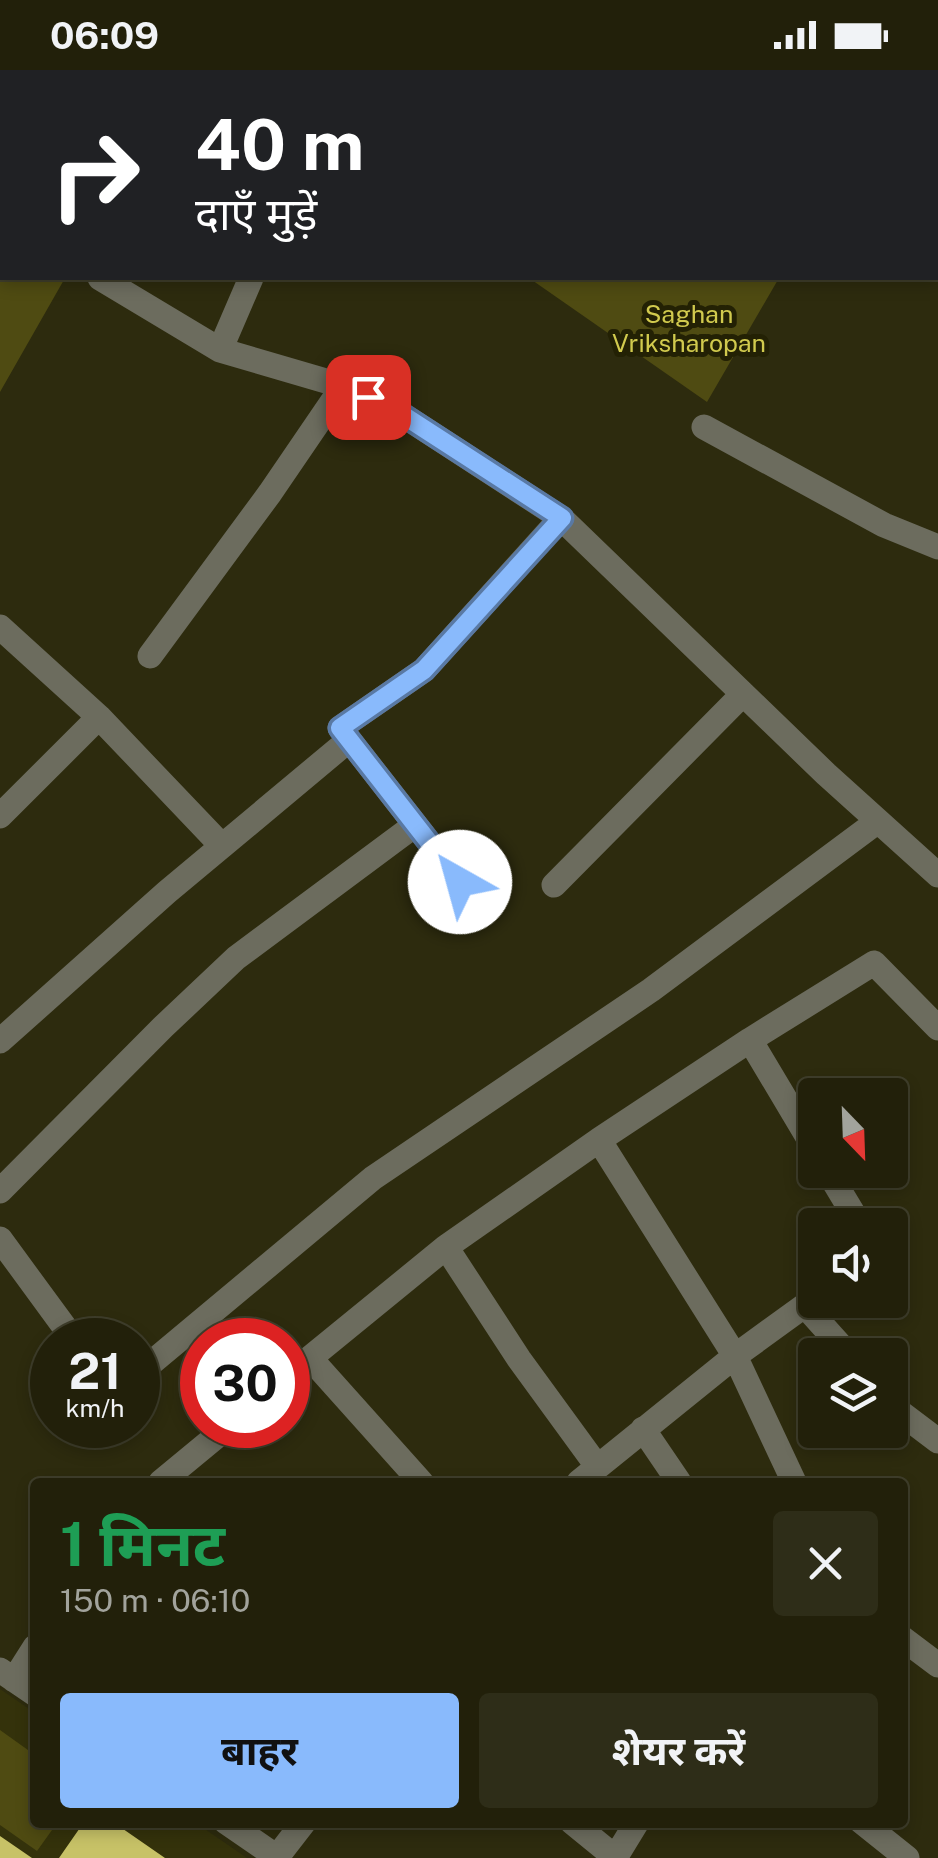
<!DOCTYPE html>
<html lang="hi">
<meta charset="utf-8">
<style>
body{margin:0;font-family:"Public Sans","Noto Sans Devanagari",sans-serif;background:#2e2d18;color:#f1f3f6;height:100vh;display:flex;flex-direction:column;font-size:38px;white-space:nowrap}
*{box-sizing:border-box;margin:0}
p{font-size:32px;color:#a2a39c}
.icon{flex:none;width:55px;height:55px;fill:none;stroke:currentColor;stroke-width:2;stroke-linecap:round;stroke-linejoin:round}
.map{position:relative;flex:1;overflow:hidden}
.details{position:absolute;left:30px;top:1408px;width:878px;height:350px;display:flex;flex-direction:column;background:#22200a;border-radius:10px;box-shadow:0 5px 15px #0003,0 0 0 2px #3f3e2b}
.details>*{flex:none}
.top-card{position:absolute;left:0px;top:0px;width:940px;height:210px;box-shadow:0 5px 15px #0003,0 0 0 2px #3f3e2b;background:#202124;color:#fff;overflow:hidden}
.needle{width:65px;rotate:157deg}
.tools{position:absolute;left:798px;top:1008px;display:grid;gap:20px}
.tools a{display:grid;place-items:center;width:110px;height:110px;border-radius:10px;background:#22200a;box-shadow:0 5px 15px #0003,0 0 0 2px #3f3e2b;font-size:50px}
.speed{position:absolute;left:30px;top:1248px;display:flex;gap:20px;font-size:50px;font-weight:700;text-align:center}
.speed>*{display:grid;place-content:center;width:130px;height:130px;border-radius:50%;background:#22200a;box-shadow:0 5px 15px #0003,0 0 0 2px #3f3e2b;line-height:1}
.speed small{font-size:25px;font-weight:400}
.speed .limit{border:15px solid #d22;background:#fff;color:#111}
.pin{position:absolute;display:grid;place-items:center;width:85px;height:85px;color:#fff;margin:-42px;border-radius:20px;box-shadow:0 5px 15px #0006}
.me{position:absolute;width:110px;margin:-55px;rotate:322deg;stroke-linejoin:round;filter:drop-shadow(0 0 8px #0008)}
.turn{display:flex;align-items:center;gap:35px;height:210px;padding:0 30px;font-size:45px}
.turn .icon{width:130px;height:130px;stroke-width:2.5}
.turn b{display:block;font-size:70px;line-height:85px}
.round{display:grid;place-items:center;flex:none;width:105px;height:105px;border-radius:10px;background:#2e2d18}
.headline{display:flex;align-items:center;justify-content:space-between;height:170px;padding:0 30px}
h1{font-size:60px;font-weight:700;line-height:75px;color:#1e9e55}
.button{display:flex;gap:20px;margin-top:auto;padding:20px 30px}
.button a{flex:1;height:115px;border-radius:10px;background:#89bafc;color:#111;font-size:40px;font-weight:700;line-height:115px;text-align:center}
.button a+a{background:#2e2d18;color:#f1f3f6}
.status{display:flex;justify-content:space-between;align-items:center;height:70px;padding:0 50px;background:#22200a;direction:ltr}
.status svg{height:28px;fill:currentColor}
.map>svg:first-child{display:block}
.built{fill:#34320b}
.green{fill:#4f4b12}
.building{fill:#c7c267}
.lines{fill:none;stroke-linecap:round;stroke-linejoin:round}
.minor{stroke:#6c6c5e;stroke-width:25}
.route-casing{stroke:#5979a4;stroke-width:25}
.route{stroke:#89bafc;stroke-width:18}
.labels{text-anchor:middle;dominant-baseline:central;stroke-width:10;stroke-linejoin:round;paint-order:stroke}
.park-label{font-size:25px;fill:#d1ca4e;stroke:#232104}
</style>
<div class="status"><b>06:09</b><svg viewBox="0 0 49 12"><path d="M0 12V9h3v3zM5 12V6h3v6zM10 12V3h3v9zM15 12V0h3v12zM26 1h20v11H26zM47 4h2v5h-2z"/></svg></div>
<div class="map">
<svg width="938" height="1788" viewBox="0 0 938 1788">
<rect width="100%" height="100%" fill="#2d2b0e"/>
<!-- built -->
<path class="built" d="M0 1619 35 1643V1752L196 1753 247 1788H0Z"/>
<!-- green -->
<path class="green" d="M0 0H147L149 2H2V208H65L0 322Z
M232 0H898L896 2H235Z
M529 208H779L707 332Z
M0 1660 35 1685V1752L57 1753 37 1781 0 1755Z"/>
<!-- building -->
<path class="building" d="M84 1752H113L165 1788H59Z
M0 1766 32 1788H0Z"/>
<g class="lines">
<!-- minor -->
<path class="minor" d="M176 0 181 2
M100 208 220 280 343 316 392 338 561 448 826 704 938 805
M220 280 251 208
M704 357 884 455 938 477
M0 557 99 647 222 776
M150 586 270 423 343 316
M0 746 99 647
M460 812 340 658 424 600 561 448
M554 815 743 624
M750 970 874 893 938 958
M0 971 167 822 349 670
M815 1079 750 970 599 1070 735 1286 815 1228
M827 1100 860 1155
M0 1121 163 957 236 888 415 755
M0 1169 74 1270
M805 1236 849 1285
M310 1288 446 1177
M138 1304 373 1108 651 920 878 751
M288 1307 310 1288 421 1412
M890 1331 901 1343 938 1371
M643 1359 679 1412
M597 1396 519 1289 446 1177 599 1070
M161 1412 230 1355
M579 1412 735 1286 794 1412
M902 1568 938 1595
M0 1600 35 1624
M14 1610 35 1577
M226 1752 277 1787 304 1752
M572 1752 616 1788
M862 1752 907 1788
M615 1788 637 1752"/>
</g>
<g class="lines">
<defs>
<path id="route" d="M368 327 392 338 562 448 424 600 340 658 460 812"/>
</defs>
<!-- route casing -->
<use href="#route" class="route-casing"/>
<!-- route -->
<use href="#route" class="route"/>
</g>
<g class="labels">
<!-- park labels -->
<g class="park-label">
<text x="689" y="244">Saghan<tspan x="689" dy="29">Vriksharopan</tspan></text>
</g>
</g>
</svg>
<div class="tools">
<a><svg class="needle" viewBox="-14 -14 28 28"><path d="M0-13l5 13h-10z" fill="#e53935"/><path d="M0 13l5-13h-10z" fill="#a2a39c"/></svg></a>
<a><svg class="icon" aria-label="sound" viewBox="0 0 24 24"><path d="M4 9h4l5-4v14l-5-4H4zM17 9q2 3 0 6"/></svg></a>
<a><svg class="icon" aria-label="layers" viewBox="0 0 24 24"><path d="M12 4l9 5-9 5-9-5zM3 14l9 5 9-5"/></svg></a>
</div>
<div class="speed"><div>21<small>km/h</small></div><div class="limit">30</div></div>
<div class="pin" style="left:368px;top:327px;background:#d93025"><svg class="icon" aria-label="arrive" viewBox="0 0 24 24"><path d="M6 21V4h12l-3 4 3 4H6"/></svg></div>
<svg class="me" style="left:460px;top:812px" viewBox="-20 -20 40 40"><circle r="19" fill="#fff"/><path d="M0-13L10 11 0 6-10 11z" fill="#89bafc"/></svg>
<div class="top-card">
<div class="turn"><svg class="icon" aria-label="right" viewBox="0 0 24 24"><path d="M7 20v-9h11M14 6l5 5-5 5"/></svg><div><b>40 m</b>दाएँ मुड़ें</div></div>
</div>
<section class="details">
<div class="headline"><div><h1>1 मिनट</h1><p>150 m · 06:10</p></div><a class="round"><svg class="icon" aria-label="close" viewBox="0 0 24 24"><path d="M6 6l12 12M18 6L6 18"/></svg></a></div>
<div class="button"><a>बाहर</a><a>शेयर करें</a></div>
</section>
</div>
